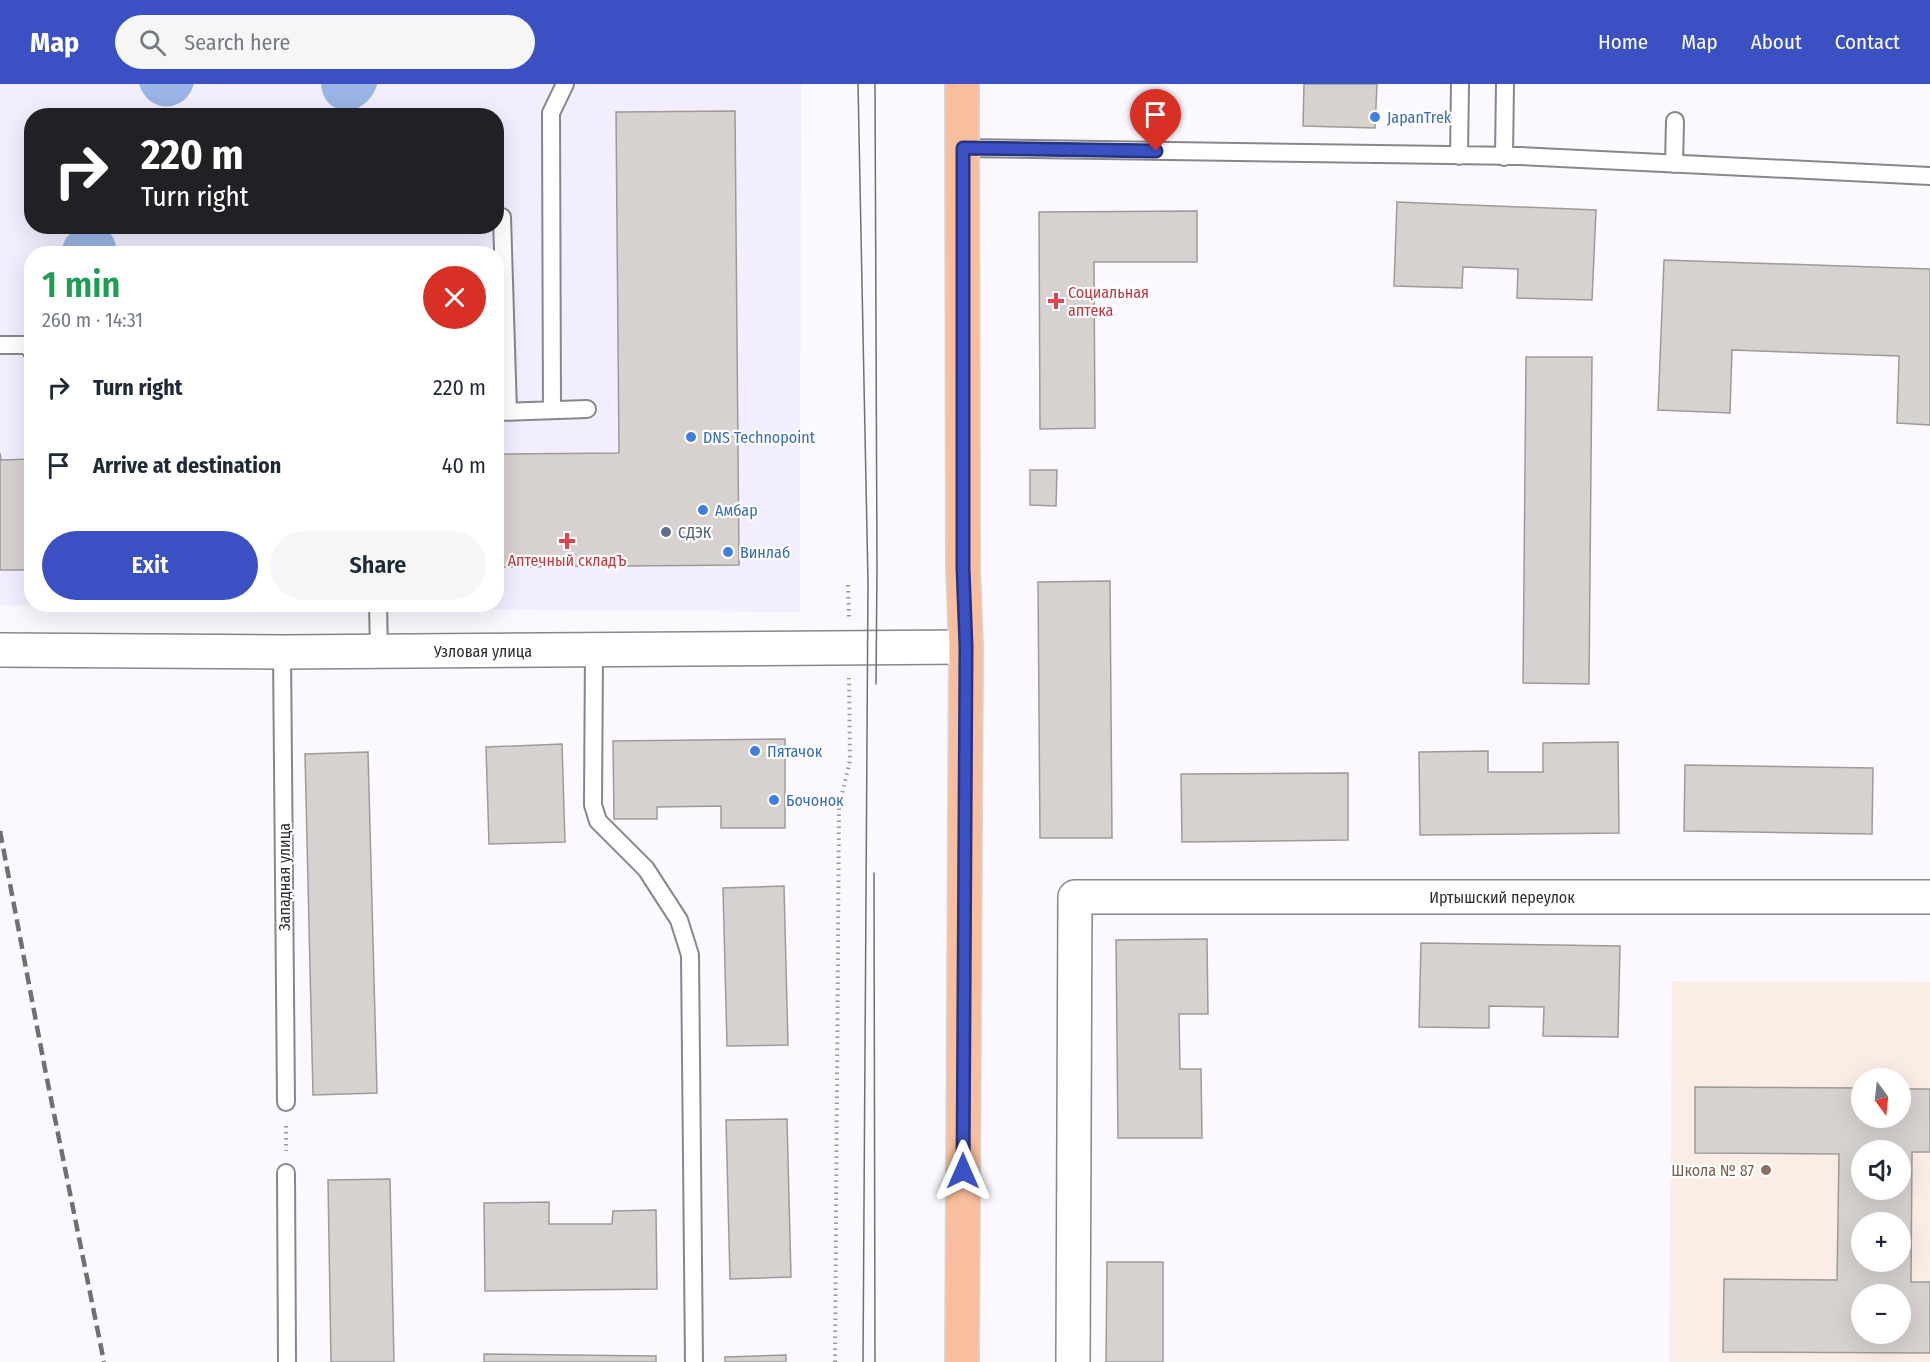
<!DOCTYPE html>
<meta charset="utf-8">
<style>
body{margin:0;font-family:"Fira Sans Condensed",sans-serif;background:#f6f6f7;color:#1f2937;height:100vh;display:flex;flex-direction:column;font-size:22px;white-space:nowrap}
*{box-sizing:border-box;margin:0}
p{font-size:20px;color:#747a83}
.icon{flex:none;width:33px;height:33px;fill:none;stroke:currentColor;stroke-width:2;stroke-linecap:round;stroke-linejoin:round}
.map{position:relative;flex:1;overflow:hidden}
.panel{position:absolute;left:24px;top:162px;width:480px;height:366px;display:flex;flex-direction:column;background:#fff;border-radius:24px;box-shadow:0 6px 24px #0002}
.panel>*{flex:none}
.banner{position:absolute;left:24px;top:24px;width:480px;height:126px;border-radius:24px;box-shadow:0 6px 24px #0002;background:#202124;color:#fff;overflow:hidden}
.needle{width:39px;rotate:165deg}
.fabs{position:absolute;left:1851px;top:984px;display:grid;gap:12px}
.fabs a{display:grid;place-items:center;width:60px;height:60px;border-radius:50%;background:#fff;box-shadow:0 6px 24px #0002;font-size:30px}
.pin{position:absolute;display:grid;place-items:center;width:51px;height:51px;color:#fff;margin:-62px -26px;border-radius:50% 50% 50% 0;rotate:-45deg;box-shadow:0 0 6px #0007}
.pin .icon{rotate:45deg}
.me{position:absolute;width:66px;margin:-33px;rotate:0deg;stroke-linejoin:round;filter:drop-shadow(0 0 4px #0008)}
.turn{display:flex;align-items:center;gap:21px;height:126px;padding:0 18px;font-size:27px}
.turn .icon{width:78px;height:78px;stroke-width:2.5}
.turn b{display:block;font-size:42px;line-height:51px}
.round{display:grid;place-items:center;flex:none;width:63px;height:63px;border-radius:32px;background:#f6f6f7}
.summary{display:flex;align-items:center;justify-content:space-between;height:102px;padding:0 18px}
h1{font-size:36px;font-weight:600;line-height:45px;color:#1e9e55}
.button{display:flex;gap:12px;margin-top:auto;padding:12px 18px}
.button a{flex:1;height:69px;border-radius:36px;background:#3b50c3;color:#fff;font-size:24px;font-weight:600;line-height:69px;text-align:center}
.button a+a{background:#f6f6f7;color:#1f2937}
ul{padding:0;list-style:none}
li{display:flex;align-items:center;gap:18px;height:78px;padding:0 18px}
li div{flex:1}
li b{display:block;font-size:22px}
li em{font-style:normal}
header{display:flex;align-items:center;gap:36px;box-sizing:border-box;height:84px;padding:0 30px;background:#3b50c3;color:#fff}
header strong{font-size:28px}
nav{display:flex;gap:33px;margin-inline-start:auto;font-size:21px}
.search{width:420px;height:54px;background:#f6f6f7;display:flex;align-items:center;gap:15px;box-sizing:border-box;padding:0 21px;border-radius:33px;color:#747a83;font-size:22px}
.map>svg:first-child{display:block}
.industrial{fill:#f2edff;fill-rule:evenodd}
.education{fill:#fbede6;fill-rule:evenodd}
.water{fill:#99b4e5}
.building{fill:#d7d1cf;stroke:#9f9a98;stroke-width:1.5;fill-rule:evenodd}
.lines{fill:none;stroke-linecap:round;stroke-linejoin:round}
.lane-casing{stroke:#88868a;stroke-width:20}
.street-casing{stroke:#88868a;stroke-width:36}
.secondary-casing{stroke:#88868a;stroke-width:36}
.primary-casing{stroke:#d5d5d5;stroke-width:36}
.path{stroke:#98979b;stroke-width:4;stroke-dasharray:1.5 4.5;stroke-linecap:butt}
.lane{stroke:#fff;stroke-width:16}
.street{stroke:#fff;stroke-width:33}
.secondary{stroke:#fff;stroke-width:33}
.primary{stroke:#f8be9d;stroke-width:33}
.tram{stroke:#707073;stroke-width:1.5}
.rail{stroke:#707073;stroke-width:4.5;stroke-dasharray:12 6;stroke-linecap:butt}
.route-casing{stroke:#26347f;stroke-width:15}
.route{stroke:#3b50c3;stroke-width:10}
.shop-dot{fill:#3f7fe0;stroke:#fff;stroke-width:2}
.health-dot{fill:#e0444e;stroke:#fff;stroke-width:2}
.service-dot{fill:#5c6f8a;stroke:#fff;stroke-width:2}
.education-dot{fill:#8d6e63;stroke:#fff;stroke-width:2}
.labels{text-anchor:middle;dominant-baseline:central;stroke-width:4.5;stroke-linejoin:round;paint-order:stroke}
.shop-label{font-size:16px;fill:#366cbe;stroke:#fff;text-anchor:start}
.health-label{font-size:16px;fill:#be3a42;stroke:#fff;text-anchor:start}
.service-label{font-size:16px;fill:#4e5e75;stroke:#fff;text-anchor:start}
.street-label{font-size:16px;fill:#2d2d2f;stroke:#fff}
.education-label{font-size:16px;fill:#785e54;stroke:#fff;text-anchor:end}
</style>
<header>
<strong>Map</strong>
<div class="search"><svg class="icon" aria-label="search" viewBox="0 0 24 24"><circle cx="10" cy="10" r="6"/><path d="M15 15l6 6"/></svg>Search here</div>
<nav><a>Home</a><a>Map</a><a>About</a><a>Contact</a></nav>
</header>
<div class="map">
<svg width="1930" height="1278" viewBox="0 0 1930 1278">
<rect width="100%" height="100%" fill="#fbf9ff"/>
<!-- industrial -->
<path class="industrial" d="M0 0H801L800 528 0 521ZM32 32H496V142H32ZM32 170H496V520H32Z"/>
<!-- education -->
<path class="education" d="M1672 897 1930 898V1278H1669ZM1862 994H1900V1034H1862ZM1862 1066H1900V1106H1862ZM1862 1138H1900V1178H1862ZM1862 1210H1900V1250H1862Z"/>
<!-- water -->
<path class="water" d="M139 0H194C185 30 148 30 139 0Z
M321 0H377V1C366 35 324 35 321 0Z
M80 142C102 142 115 144 117 169H62C62 156 69 149 80 142Z"/>
<!-- building -->
<path class="building" d="M1304 0H1377L1375 44 1303 42Z
M735 27 739 481 496 483V370L619 369 616 28Z
M1397 118 1596 126 1592 216 1517 214 1518 185 1463 183 1462 204 1394 202Z
M1197 127V178H1094L1095 344 1040 345 1039 128Z
M1664 176 1930 185V341L1897 339 1899 272 1732 266 1730 329 1658 326Z
M1526 273H1592L1589 600 1523 599Z
M0 369 1 376 32 375V486H0Z
M1030 386H1057L1056 422 1030 421Z
M1110 497 1112 754H1040L1038 498Z
M785 655V744H721V722L657 723V735H614L613 657Z
M1618 658 1619 749 1420 751 1419 668 1488 667V688H1543V659Z
M562 660 565 758 489 760 486 663Z
M368 668 377 1009 313 1011 305 670Z
M1685 681 1873 684 1872 750 1684 747Z
M1348 689V756L1182 758 1181 690Z
M784 802 788 961 727 962 723 804Z
M1207 855 1208 930H1179L1180 985H1201L1202 1054H1118L1116 856Z
M1421 859 1620 862 1618 953 1543 952 1544 923 1489 922V944L1419 943Z
M1695 1003 1862 1004V1034H1900V1005H1930V1068H1912L1911 1198H1930V1269L1723 1268 1724 1195 1837 1196 1839 1070 1695 1069ZM1862 1066H1900V1106H1862ZM1862 1138H1900V1178H1862ZM1862 1210H1900V1250H1862Z
M787 1035 791 1193 730 1195 726 1036Z
M390 1095 394 1278H331L328 1096Z
M549 1118V1140H612L613 1127 656 1126 657 1205 485 1207 484 1119Z
M1107 1178H1163V1278H1106Z
M484 1270 656 1272V1278H484Z
M786 1271V1278H725V1273Z"/>
<g class="lines">
<defs>
<path id="lane" d="M963 64 1521 72 1930 92
M1459 72 1460 0
M1504 73 1505 0
M1674 80 1675 37
M502 133 508 328
M0 261H27L32 268
M552 326 551 29 565 0
M497 328 587 325
M378 520 379 568
M594 566 593 721 598 737 646 785 679 836 690 871 694 1278
M282 568 286 1018
M286 1089 287 1278"/>
<path id="street" d="M1073 1278 1075 813H1930"/>
<path id="secondary" d="M0 566 282 568 966 563"/>
<path id="primary" d="M962 1278 966 563 963 484 962 0"/>
</defs>
<!-- lane casing -->
<use href="#lane" class="lane-casing"/>
<!-- street casing -->
<use href="#street" class="street-casing"/>
<!-- secondary casing -->
<use href="#secondary" class="secondary-casing"/>
<!-- primary casing -->
<use href="#primary" class="primary-casing"/>
<!-- path -->
<path class="path" d="M848 501 849 533
M286 1042V1067
M835 1278 839 723 850 676 849 594"/>
<!-- lane -->
<use href="#lane" class="lane"/>
<!-- street -->
<use href="#street" class="street"/>
<!-- secondary -->
<use href="#secondary" class="secondary"/>
<!-- primary -->
<use href="#primary" class="primary"/>
<!-- tram -->
<path class="tram" d="M858 0 868 499 863 1278
M875 0 877 483 876 600
M874 789 875 1278"/>
<!-- rail -->
<path class="rail" d="M0 747 45 985 104 1278"/>
</g>
<g class="lines">
<defs>
<path id="route" d="M963 1087 966 563 963 484V64L1156 67"/>
</defs>
<!-- route casing -->
<use href="#route" class="route-casing"/>
<!-- route -->
<use href="#route" class="route"/>
</g>
<!-- markers -->
<g class="shop-dot">
<circle cx="1375" cy="33" r="6"/>
<circle cx="691" cy="353" r="6"/>
<circle cx="703" cy="426" r="6"/>
<circle cx="728" cy="468" r="6"/>
<circle cx="755" cy="667" r="6"/>
<circle cx="774" cy="716" r="6"/>
</g>
<g class="health-dot">
<path d="M1053 208h6v6h6v6h-6v6h-6v-6h-6v-6h6z"/>
<path d="M564 448h6v6h6v6h-6v6h-6v-6h-6v-6h6z"/>
</g>
<circle class="service-dot" cx="666" cy="448" r="6"/>
<circle class="education-dot" cx="1766" cy="1086" r="6"/>
<g class="labels">
<!-- shop labels -->
<g class="shop-label">
<text x="1387" y="33">JapanTrek</text>
<text x="703" y="353">DNS Technopoint</text>
<text x="715" y="426">Амбар</text>
<text x="740" y="468">Винлаб</text>
<text x="767" y="667">Пятачок</text>
<text x="786" y="716">Бочонок</text>
</g>
<!-- health labels -->
<g class="health-label">
<text x="1068" y="208">Социальная<tspan x="1068" dy="18">аптека</tspan></text>
<text x="567" y="476" text-anchor="middle">Аптечный складЪ</text>
</g>
<!-- service labels -->
<g class="service-label">
<text x="678" y="448">СДЭК</text>
</g>
<!-- street labels -->
<g class="street-label">
<text x="483" y="567">Узловая улица</text>
<text transform="translate(284 793) rotate(-90)">Западная улица</text>
<text x="1502" y="813">Иртышский переулок</text>
</g>
<!-- education labels -->
<g class="education-label">
<text x="1754" y="1086">Школа № 87</text>
</g>
</g>
</svg>
<div class="fabs">
<a><svg class="needle" viewBox="-14 -14 28 28"><path d="M0-13l5 13h-10z" fill="#e53935"/><path d="M0 13l5-13h-10z" fill="#747a83"/></svg></a>
<a><svg class="icon" aria-label="sound" viewBox="0 0 24 24"><path d="M4 9h4l5-4v14l-5-4H4zM17 9q2 3 0 6"/></svg></a>
<a>+</a>
<a>−</a>
</div>
<div class="pin" style="left:1156px;top:67px;background:#d93025"><svg class="icon" aria-label="arrive" viewBox="0 0 24 24"><path d="M6 21V4h12l-3 4 3 4H6"/></svg></div>
<svg class="me" style="left:963px;top:1087px" viewBox="-20 -20 40 40"><path d="M0-17L14 15 0 8-14 15z" fill="#3b50c3" stroke="#fff" stroke-width="4"/></svg>
<div class="banner">
<div class="turn"><svg class="icon" aria-label="right" viewBox="0 0 24 24"><path d="M7 20v-9h11M14 6l5 5-5 5"/></svg><div><b>220 m</b>Turn right</div></div>
</div>
<section class="panel">
<div class="summary"><div><h1>1 min</h1><p>260 m · 14:31</p></div><a class="round" style="background:#d93025;color:#fff"><svg class="icon" aria-label="close" viewBox="0 0 24 24"><path d="M6 6l12 12M18 6L6 18"/></svg></a></div>
<ul>
<li><svg class="icon" aria-label="right" viewBox="0 0 24 24"><path d="M7 20v-9h11M14 6l5 5-5 5"/></svg><div><b>Turn right</b></div><em>220 m</em></li>
<li><svg class="icon" aria-label="arrive" viewBox="0 0 24 24"><path d="M6 21V4h12l-3 4 3 4H6"/></svg><div><b>Arrive at destination</b></div><em>40 m</em></li>
</ul>
<div class="button"><a>Exit</a><a>Share</a></div>
</section>
</div>
